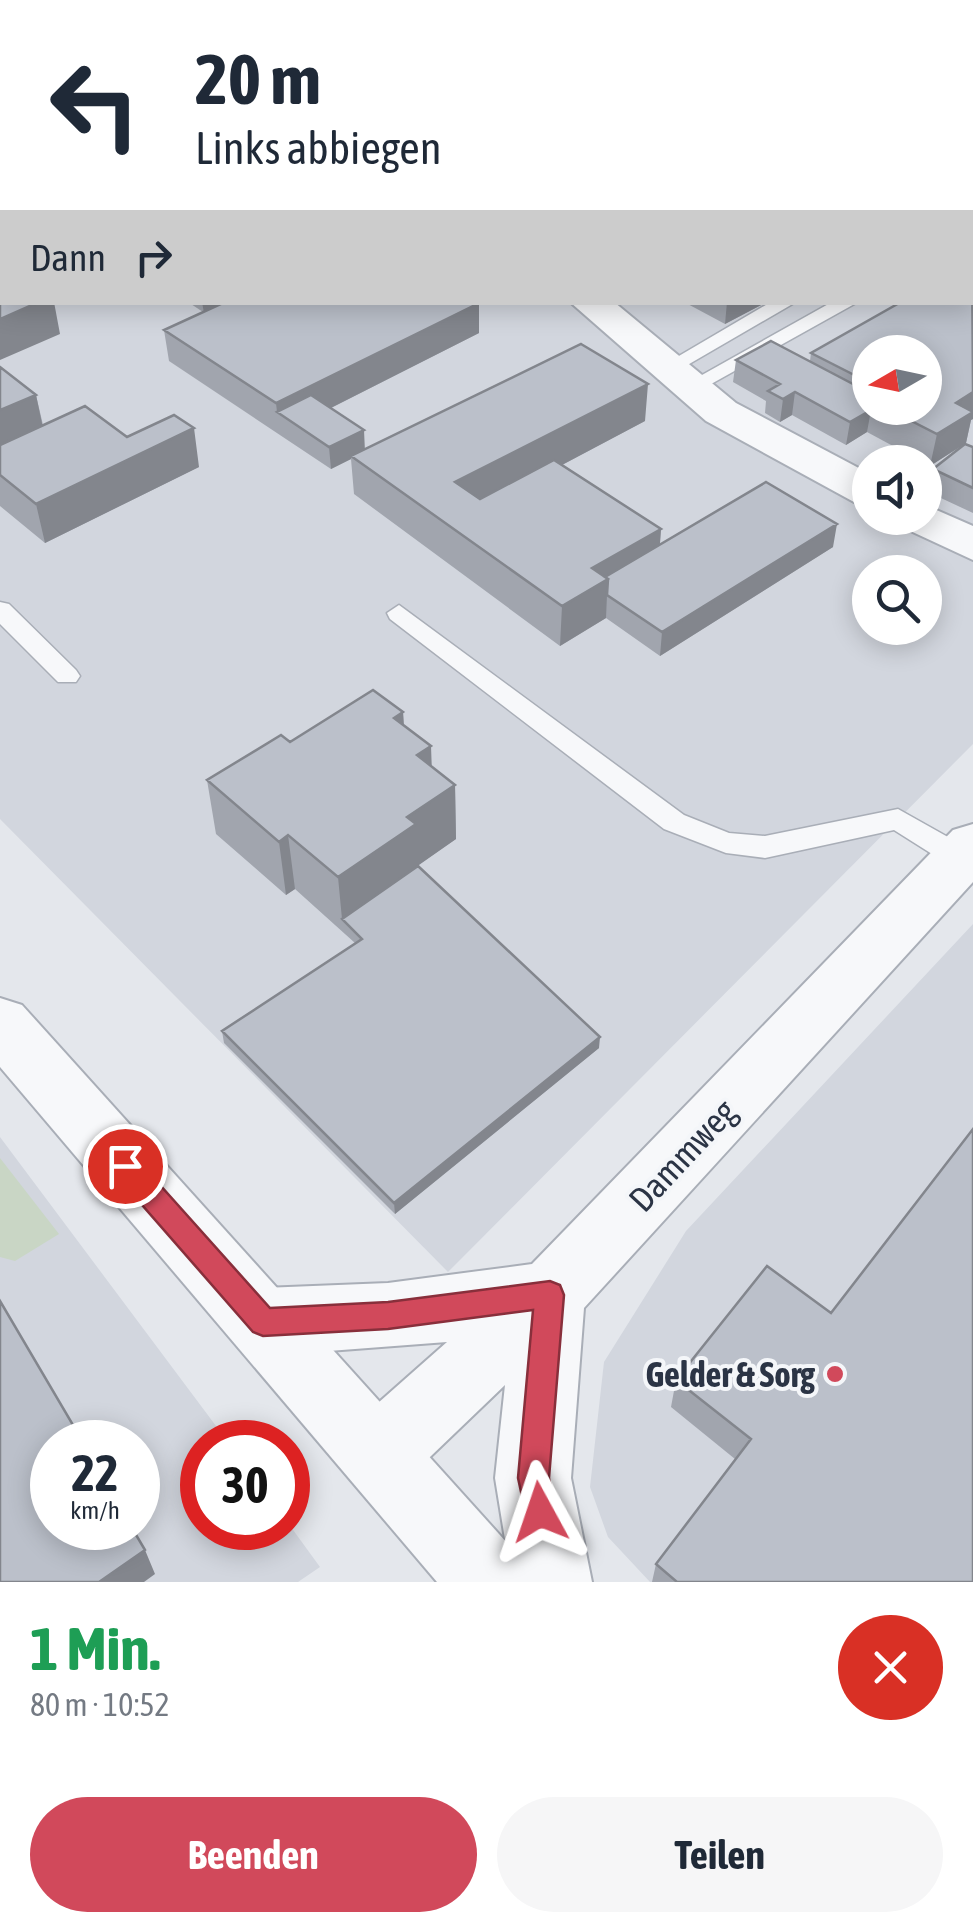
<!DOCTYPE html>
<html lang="de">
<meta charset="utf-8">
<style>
body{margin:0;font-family:"Asap Condensed",sans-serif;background:#f6f6f7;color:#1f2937;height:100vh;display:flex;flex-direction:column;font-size:38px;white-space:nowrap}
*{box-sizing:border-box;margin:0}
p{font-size:32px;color:#747a83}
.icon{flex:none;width:55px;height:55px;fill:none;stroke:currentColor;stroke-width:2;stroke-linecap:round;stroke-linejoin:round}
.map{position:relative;height:1582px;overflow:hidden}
.sheet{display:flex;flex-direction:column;background:#fff;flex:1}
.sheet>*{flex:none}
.top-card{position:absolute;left:0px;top:0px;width:975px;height:305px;box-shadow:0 5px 25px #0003;background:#fff;color:#1f2937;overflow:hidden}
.needle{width:65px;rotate:261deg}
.tools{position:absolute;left:852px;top:335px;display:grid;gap:20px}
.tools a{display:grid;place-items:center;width:90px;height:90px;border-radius:50%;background:#fff;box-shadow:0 5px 25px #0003;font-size:50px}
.speed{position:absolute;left:30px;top:1420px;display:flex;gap:20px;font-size:50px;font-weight:700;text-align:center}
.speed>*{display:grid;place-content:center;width:130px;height:130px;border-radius:50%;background:#fff;box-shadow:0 5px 25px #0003;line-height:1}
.speed small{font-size:25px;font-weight:400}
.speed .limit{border:15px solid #d22;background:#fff;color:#111}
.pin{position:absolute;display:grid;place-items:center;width:85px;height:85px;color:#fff;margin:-42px;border:5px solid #fff;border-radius:50%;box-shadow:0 2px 10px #0007}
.me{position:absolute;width:110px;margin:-55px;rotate:355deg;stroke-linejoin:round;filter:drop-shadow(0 0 8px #0008)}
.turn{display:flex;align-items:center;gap:35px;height:210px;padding:0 30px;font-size:45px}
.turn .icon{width:130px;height:130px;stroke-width:2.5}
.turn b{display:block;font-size:70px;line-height:85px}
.then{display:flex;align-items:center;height:95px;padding:0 30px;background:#0003;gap:20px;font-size:38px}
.round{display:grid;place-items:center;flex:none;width:105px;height:105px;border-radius:52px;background:#f6f6f7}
.head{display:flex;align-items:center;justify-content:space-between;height:170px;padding:0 30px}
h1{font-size:60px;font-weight:700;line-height:75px;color:#1e9e55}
.button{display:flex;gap:20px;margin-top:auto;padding:20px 30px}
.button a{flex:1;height:115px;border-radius:60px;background:#d1495b;color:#fff;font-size:40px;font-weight:700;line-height:115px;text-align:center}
.button a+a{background:#f6f6f7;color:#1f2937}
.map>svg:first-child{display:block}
.built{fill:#d2d6de;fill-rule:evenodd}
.green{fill:#c9d6c5}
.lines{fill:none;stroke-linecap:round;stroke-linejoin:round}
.service-casing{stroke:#a9aeb7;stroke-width:3}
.minor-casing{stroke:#a9aeb7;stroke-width:4}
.tertiary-casing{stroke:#a9aeb7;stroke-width:4}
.service{fill:#f7f8fa;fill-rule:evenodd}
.minor{fill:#f7f8fa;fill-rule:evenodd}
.tertiary{fill:#f7f8fa;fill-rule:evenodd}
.wall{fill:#a1a5ae;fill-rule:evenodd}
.shaded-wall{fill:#83868d}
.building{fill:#bbc0ca;stroke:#83868d;stroke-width:2.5}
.route{fill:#d1495b;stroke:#882f3b;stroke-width:2.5}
.poi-dot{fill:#d1495b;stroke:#f4f6f9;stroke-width:4}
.labels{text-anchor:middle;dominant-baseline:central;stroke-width:8;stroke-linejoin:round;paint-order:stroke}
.near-street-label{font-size:35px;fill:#2b3445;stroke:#f4f6f9}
.near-poi-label{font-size:35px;font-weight:bold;fill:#2b3445;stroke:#f4f6f9;text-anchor:end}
</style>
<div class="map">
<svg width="973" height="1582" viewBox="0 0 973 1582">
<rect width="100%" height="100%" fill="#e4e7ec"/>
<!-- built -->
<path class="built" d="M0 42 2 302H972L973 143V744L448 1272 0 819ZM870 352H925V408H870ZM870 462H925V518H870ZM870 572H925V628H870Z
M973 924V1582H650L608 1537 590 1487 604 1362 686 1231Z
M0 1137 228 1442H202V1528H288V1523L320 1567 298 1582H0ZM52 1442H138V1528H52Z"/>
<!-- green -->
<path class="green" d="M0 1158 59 1234 15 1261 0 1257Z"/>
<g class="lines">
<defs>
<path id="service" d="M771 302H796L672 374H658L655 370Z
M832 302H858L695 393 688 395 677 389Z
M0 602 9 604 76 670 80 676 76 682H58L0 624Z
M399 605 684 815 729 833 765 836 898 809 971 850 973 862 961 869 951 866 894 830 765 858 726 853 664 829 390 619 387 613Z"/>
<path id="minor" d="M0 45 2 46V65H0Z
M570 302H614L736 403 870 474V506L854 502 706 421Z
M925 505 973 526V560L904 528 897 518H925Z
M973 824V882L584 1308 571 1478 592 1582H512L495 1478 505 1385 406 1480 379 1491 352 1480 341 1453 352 1426 447 1342 263 1356 238 1346 227 1322 238 1298 263 1288 388 1283 532 1264 953 830Z"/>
<path id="tertiary" d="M0 998 22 1005 517 1554 529 1582H437L0 1067Z"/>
</defs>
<!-- service casing -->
<use href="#service" class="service-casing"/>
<!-- minor casing -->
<use href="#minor" class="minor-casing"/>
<!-- tertiary casing -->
<use href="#tertiary" class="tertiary-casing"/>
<!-- service -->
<use href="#service" class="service"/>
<!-- minor -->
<use href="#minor" class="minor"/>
<!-- tertiary -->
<use href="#tertiary" class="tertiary"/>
</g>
<!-- wall -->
<path class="wall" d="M0 0H63L64 2H2V28L0 29Z
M973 262V419L971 420 966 443 930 466 867 432 846 445 792 415 780 422 765 413 766 401 733 382 736 360 771 341 810 361 811 353 901 302H972ZM870 352H925V408H870Z
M188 302H479V333L331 408 365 449 645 421 562 465 661 529 660 544 833 547 660 656 606 618 560 646 354 494 351 459 331 469 169 361 164 330 203 312Z
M684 302H767L725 324Z
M0 367 36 395 43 425 127 437 199 467 45 543 0 506Z
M973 447V513L928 492 933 469Z
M403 712 404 725 431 746V766L455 785 456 839 418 865 599 1048 395 1214 224 1043 222 1031 355 943 295 889 286 895 216 834 207 780 290 742Z
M676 1380 973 1582H652L656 1564 735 1459 671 1407Z"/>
<!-- shaded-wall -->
<path class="shaded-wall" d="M41 0H63L64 2H33Z
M2 94V130L0 131V95Z
M39 302H54L60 334 0 360V319Z
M202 302H227L204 313Z
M727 302H767L725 324Z
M479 303V333L297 425 277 412 276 403Z
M648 384 645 421 456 521 455 482Z
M795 392 792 415 780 422 783 399Z
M973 392V419L971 420 966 443 930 466 937 434 956 403Z
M36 395 44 433 0 453V410Z
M871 410 867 432 846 445 850 422Z
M194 428 199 467 45 543 36 504Z
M364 430 365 452 351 456V459L331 469 329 447Z
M837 524 833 547 660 656 662 632Z
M661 529 658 568 607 595 606 618 560 646 562 606 592 568Z
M403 712 406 766 394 718Z
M431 746 433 800 417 755Z
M455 785 456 839 342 919 338 877 407 817Z
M288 835 295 889 286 895 279 842Z
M600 1037 599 1048 395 1214 394 1203Z
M145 1550 155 1574 144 1582H99Z"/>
<!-- building -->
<path class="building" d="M0 0H41L33 2 2 3Z
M449 0H503L509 2H454Z
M557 0H564L570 2H550Z
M2 75V94L0 95V76Z
M2 263V302H39L0 319V264Z
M972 263 973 392 956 403 973 412 937 434 886 408H925V352H870V383L811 353 901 302H972Z
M225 302H479V303L276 403 164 330Z
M771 341 870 393 871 410 850 422 795 392 783 399 768 391 780 384 736 360Z
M581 344 648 384 455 482 480 499 554 460 661 529 592 568 608 579 562 606 351 456Z
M0 367 36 395 0 410Z
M311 395 364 430 329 447 277 412Z
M85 406 127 437 174 415 194 428 36 504 0 475V445Z
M965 444 973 447V488L933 469Z
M766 482 837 524 662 632 607 595 608 579 605 577Z
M373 690 403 712 394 718 431 746 417 755 455 785 407 817 416 824 338 877 288 835 279 842 207 780 281 735 290 742Z
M418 866 600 1037 394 1203 222 1031 362 939 342 919Z
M973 1129V1582H677L656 1564 751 1439 676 1380 767 1266 831 1313Z
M0 1301 83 1442H52V1528H132L145 1550 99 1582H0Z"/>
<!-- route -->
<path class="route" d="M125 1154 135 1157 270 1308 388 1302 550 1281 560 1285 564 1295 549 1478 556 1512 551 1524 540 1529 528 1524 518 1478 533 1310 388 1329 263 1336 253 1332 115 1174 111 1166 115 1157Z"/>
<!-- markers -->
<circle class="poi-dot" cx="835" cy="1374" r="10"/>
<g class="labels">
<!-- near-street labels -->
<g class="near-street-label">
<text transform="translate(682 1155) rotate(-47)">Dammweg</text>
</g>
<!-- near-poi labels -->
<g class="near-poi-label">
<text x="815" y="1374">Gelder &amp; Sorg</text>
</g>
</g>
</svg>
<div class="tools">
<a><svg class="needle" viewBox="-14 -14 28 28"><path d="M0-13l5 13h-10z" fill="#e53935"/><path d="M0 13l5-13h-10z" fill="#747a83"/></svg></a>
<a><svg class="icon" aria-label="sound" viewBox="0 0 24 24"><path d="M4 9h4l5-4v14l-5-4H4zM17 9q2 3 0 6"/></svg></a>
<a><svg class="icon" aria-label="search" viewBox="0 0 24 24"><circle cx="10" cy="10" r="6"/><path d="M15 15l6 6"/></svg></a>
</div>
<div class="speed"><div>22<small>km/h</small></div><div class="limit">30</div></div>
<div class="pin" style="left:125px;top:1166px;background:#d93025"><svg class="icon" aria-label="arrive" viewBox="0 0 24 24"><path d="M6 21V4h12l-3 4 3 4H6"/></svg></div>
<svg class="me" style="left:540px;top:1512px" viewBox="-20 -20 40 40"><path d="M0-17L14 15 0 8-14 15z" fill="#d1495b" stroke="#fff" stroke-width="4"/></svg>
<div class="top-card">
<div class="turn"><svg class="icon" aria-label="left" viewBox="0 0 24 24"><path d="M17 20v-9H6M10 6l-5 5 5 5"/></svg><div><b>20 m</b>Links abbiegen</div></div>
<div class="then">Dann<svg class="icon" aria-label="right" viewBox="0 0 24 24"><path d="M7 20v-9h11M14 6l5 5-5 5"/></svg></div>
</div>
</div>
<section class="sheet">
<div class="head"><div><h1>1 Min.</h1><p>80 m · 10:52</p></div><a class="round" style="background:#d93025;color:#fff"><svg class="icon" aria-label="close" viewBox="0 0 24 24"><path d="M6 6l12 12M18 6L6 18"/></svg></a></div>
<div class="button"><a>Beenden</a><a>Teilen</a></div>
</section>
